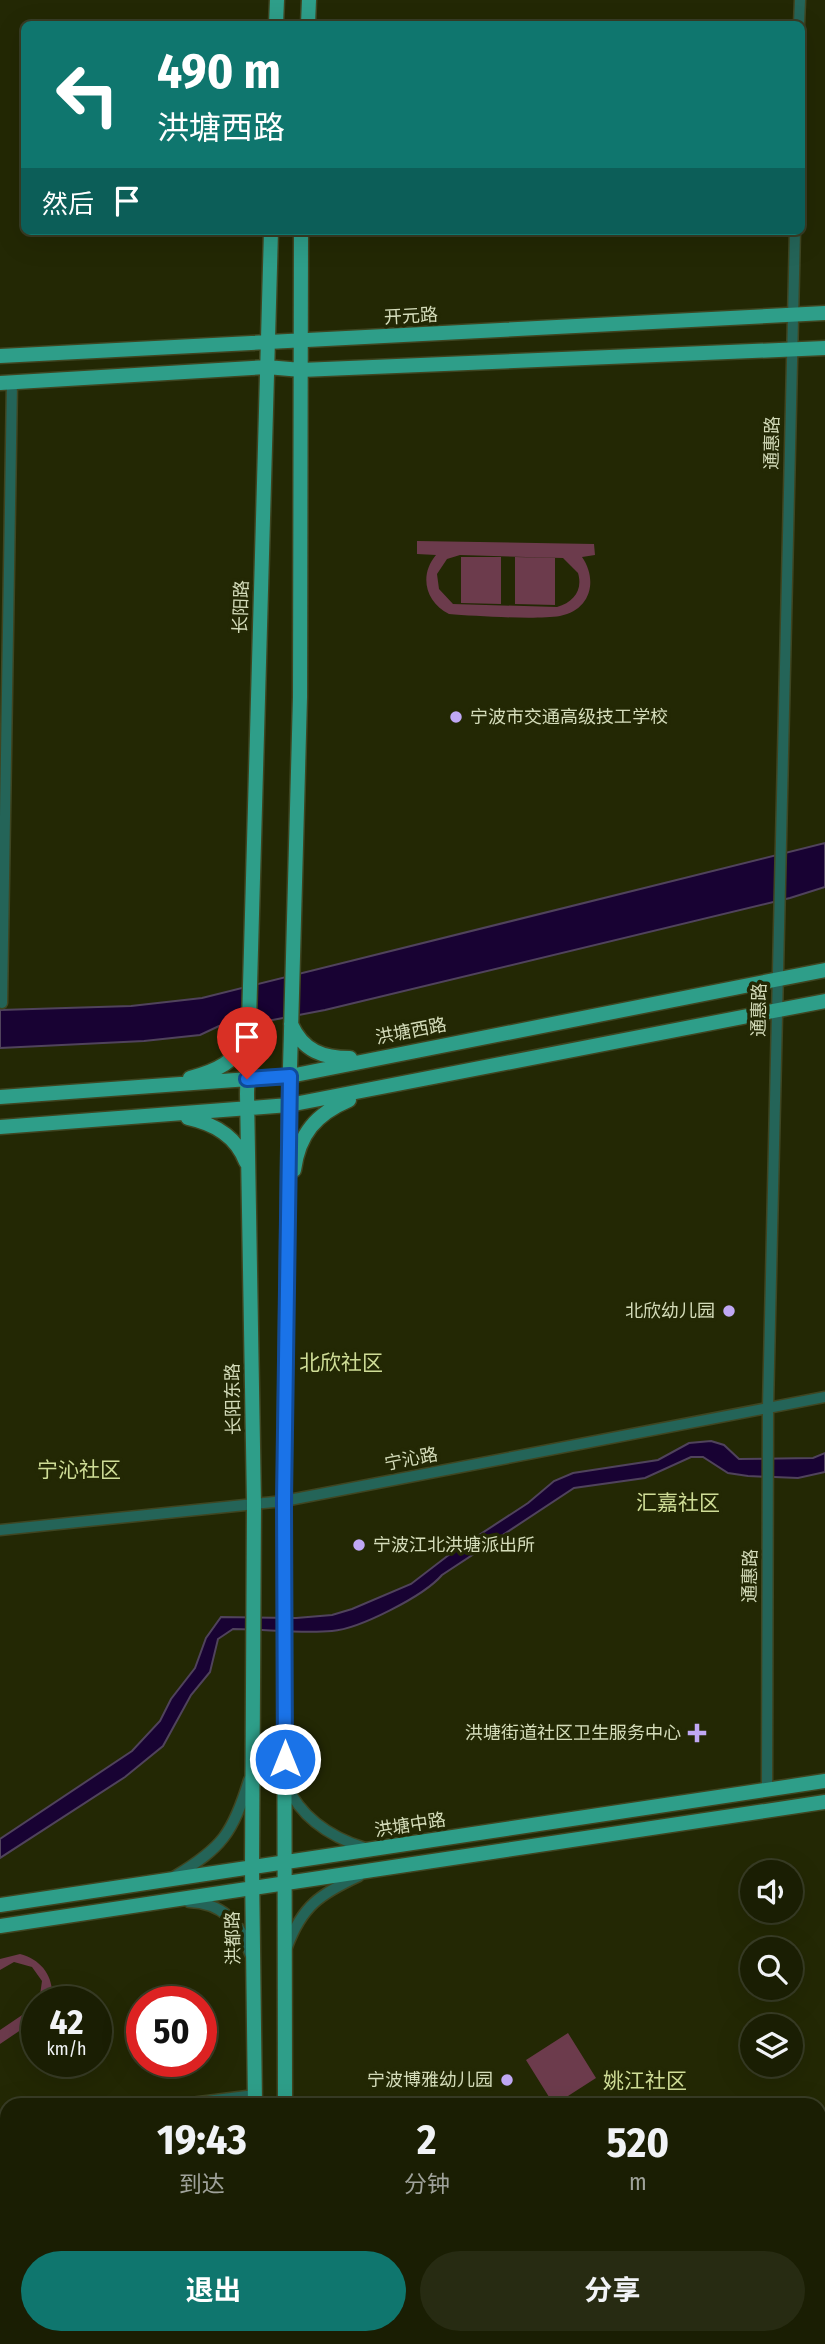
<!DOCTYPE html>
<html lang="zh">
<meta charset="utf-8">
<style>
body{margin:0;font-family:"Fira Sans Condensed","Noto Sans SC",sans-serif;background:#272b12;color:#f1f3f6;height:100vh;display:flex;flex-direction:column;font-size:26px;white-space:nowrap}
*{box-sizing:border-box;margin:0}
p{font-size:23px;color:#9fa29a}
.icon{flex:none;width:38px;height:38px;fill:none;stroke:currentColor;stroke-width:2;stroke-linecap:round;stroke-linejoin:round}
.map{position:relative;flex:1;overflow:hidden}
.side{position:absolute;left:0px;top:2098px;width:826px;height:247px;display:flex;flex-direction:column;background:#1a1e03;border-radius:21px 21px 0 0;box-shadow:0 7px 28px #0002,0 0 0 2px #383c25}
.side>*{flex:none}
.hud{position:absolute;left:21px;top:21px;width:784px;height:214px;border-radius:10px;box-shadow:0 7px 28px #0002,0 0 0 2px #383c25;background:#0f766e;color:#fff;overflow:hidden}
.fabs{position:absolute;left:740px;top:1860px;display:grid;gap:14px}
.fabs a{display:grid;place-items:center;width:63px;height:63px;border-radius:50%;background:#1a1e03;box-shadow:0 7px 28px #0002,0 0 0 2px #383c25;font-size:35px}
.speed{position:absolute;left:21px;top:1986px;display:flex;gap:14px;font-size:35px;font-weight:700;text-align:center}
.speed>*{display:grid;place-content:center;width:91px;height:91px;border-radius:50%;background:#1a1e03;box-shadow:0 7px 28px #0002,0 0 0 2px #383c25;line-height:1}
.speed small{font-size:18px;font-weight:400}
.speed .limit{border:10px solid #d22;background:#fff;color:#111}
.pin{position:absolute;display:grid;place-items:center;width:60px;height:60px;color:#fff;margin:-72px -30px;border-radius:50% 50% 50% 0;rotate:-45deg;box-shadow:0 0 7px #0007}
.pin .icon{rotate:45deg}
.me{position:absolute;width:77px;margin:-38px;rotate:0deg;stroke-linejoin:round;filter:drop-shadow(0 0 5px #0008)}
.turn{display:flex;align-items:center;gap:24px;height:147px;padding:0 21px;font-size:32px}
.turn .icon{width:91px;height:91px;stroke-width:2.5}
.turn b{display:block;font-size:49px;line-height:60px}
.then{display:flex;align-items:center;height:66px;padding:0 21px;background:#0003;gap:14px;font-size:26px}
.eta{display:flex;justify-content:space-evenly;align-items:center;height:119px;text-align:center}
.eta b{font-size:42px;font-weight:700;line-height:49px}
.primary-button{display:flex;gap:14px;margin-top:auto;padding:14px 21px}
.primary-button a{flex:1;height:80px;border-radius:42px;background:#0f766e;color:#fff;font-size:28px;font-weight:700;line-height:80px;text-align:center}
.primary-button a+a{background:#272b12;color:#f1f3f6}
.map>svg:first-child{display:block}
.green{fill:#6c3b4c;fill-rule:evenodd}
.water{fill:#180233;stroke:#50435c;stroke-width:2}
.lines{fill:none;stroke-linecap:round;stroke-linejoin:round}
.minor-casing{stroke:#3f4521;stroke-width:13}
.major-casing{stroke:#3f4521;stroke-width:17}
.minor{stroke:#246458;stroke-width:10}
.major{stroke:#2e9e89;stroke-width:14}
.route-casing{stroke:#114b97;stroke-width:18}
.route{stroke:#1a73e8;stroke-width:12}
.poi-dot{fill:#c0a8f4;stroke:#232804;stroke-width:2.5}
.labels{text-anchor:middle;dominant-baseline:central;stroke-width:7;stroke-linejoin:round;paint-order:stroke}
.street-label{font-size:18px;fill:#d4dcba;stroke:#232804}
.poi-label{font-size:18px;fill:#d4dcba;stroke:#232804;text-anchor:end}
.quarter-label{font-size:21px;fill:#cfdd97;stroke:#232804}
</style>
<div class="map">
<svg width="825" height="2344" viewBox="0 0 825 2344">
<rect width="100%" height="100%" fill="#232804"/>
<!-- green -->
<path class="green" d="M417 541 594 544 595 555 582 557C598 580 591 610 560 616 535 620 475 616 449 614 425 602 419 575 436 555L417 554ZM460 555 563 558 578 573C583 590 574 602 557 607L453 604 439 589 437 574 447 559Z
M461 557H501V604L461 603Z
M515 557 555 558V605L515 604Z
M20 1954C40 1959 53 1975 52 1995L63 1988 69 1997 62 2002H39L42 1981 32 1967 14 1962 0 1970V1959Z
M37 2005V2019L0 2044V2030Z
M568 2033 596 2078 554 2105 526 2060Z
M825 2203V2323L818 2344H773L775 2338H819V2219Z"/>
<!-- water -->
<path class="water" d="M825 843V887L790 898 325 1010 262 1022 219 1026 200 1035 144 1041 0 1048V1010L131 1006 202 998Z
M711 1441 724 1445 739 1459 813 1458 825 1453V1472L798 1478 748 1476 728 1473 703 1457H691L645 1478 574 1488 442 1575C424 1596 359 1629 332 1631 300 1634 265 1629 233 1629L218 1639 210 1672 191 1695 163 1746 125 1777 0 1858V1839L132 1751 160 1721 171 1699 195 1668 206 1638 221 1617 296 1618 332 1615 352 1609 411 1584 450 1554 528 1503 554 1481 573 1473 658 1460 689 1443Z"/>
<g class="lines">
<defs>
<path id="minor" d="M799 24 800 0
M2 1003 12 382
M0 1530 284 1501 825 1397
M286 1784C301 1818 330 1837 365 1848
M767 1789 768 1407 795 231
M175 1876C222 1848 233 1833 249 1780
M189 1902C222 1903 241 1922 250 1954
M287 1947C302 1906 320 1894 359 1876
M175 2105 255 2095
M0 2129 7 2128"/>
<path id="major" d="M276 24 277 0
M308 24 309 0
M0 356 825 313
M0 383 267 367 301 370 825 348
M291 1024C303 1051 323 1058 350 1058
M190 1078C216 1071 237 1062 247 1036
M0 1097 290 1076 825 970
M188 1118C215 1124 236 1136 246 1162
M0 1127 289 1105 825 1001
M294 1170C299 1134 316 1114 349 1100
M0 1905 825 1781
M0 1926 825 1802
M255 2105 252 1869 254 1504 247 1094 271 231
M285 2105 284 1501 289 1105 300 697 301 231
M259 2338V2344
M284 2344V2338"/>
</defs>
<!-- minor casing -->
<use href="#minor" class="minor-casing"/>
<!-- major casing -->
<use href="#major" class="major-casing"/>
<!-- minor -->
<use href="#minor" class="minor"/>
<!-- major -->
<use href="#major" class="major"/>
</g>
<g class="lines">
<defs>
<path id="route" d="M247 1079 290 1076 284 1501 285 1759"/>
</defs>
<!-- route casing -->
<use href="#route" class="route-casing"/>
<!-- route -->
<use href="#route" class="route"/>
</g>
<!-- markers -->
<g class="poi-dot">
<circle cx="456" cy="717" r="7"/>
<circle cx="729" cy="1311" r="7"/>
<circle cx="359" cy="1545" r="7"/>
<path d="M693.5 1722.5h7v7h7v7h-7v7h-7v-7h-7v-7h7z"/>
<circle cx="507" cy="2080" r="7"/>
</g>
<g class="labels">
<!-- street labels -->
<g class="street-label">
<text transform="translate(411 316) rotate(-3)">开元路</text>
<text transform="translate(772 443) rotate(-89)">通惠路</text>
<text transform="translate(241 607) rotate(-88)">长阳路</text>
<text transform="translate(759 1010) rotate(-89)">通惠路</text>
<text transform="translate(411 1031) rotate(-11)">洪塘西路</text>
<text transform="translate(233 1399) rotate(-91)">长阳东路</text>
<text transform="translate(411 1459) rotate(-11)">宁沁路</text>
<text transform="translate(750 1576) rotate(-89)">通惠路</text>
<text transform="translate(410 1825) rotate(-9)">洪塘中路</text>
<text transform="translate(233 1938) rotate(-91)">洪都路</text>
</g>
<!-- poi labels -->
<g class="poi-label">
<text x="470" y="717" text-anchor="start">宁波市交通高级技工学校</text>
<text x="715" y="1311">北欣幼儿园</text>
<text x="373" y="1545" text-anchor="start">宁波江北洪塘派出所</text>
<text x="681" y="1733">洪塘街道社区卫生服务中心</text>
<text x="493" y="2080">宁波博雅幼儿园</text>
</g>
<!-- quarter labels -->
<g class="quarter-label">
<text x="341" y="1363">北欣社区</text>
<text x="79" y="1470">宁沁社区</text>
<text x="678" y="1503">汇嘉社区</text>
<text x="645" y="2081">姚江社区</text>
</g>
</g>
</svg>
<div class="fabs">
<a><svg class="icon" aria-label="sound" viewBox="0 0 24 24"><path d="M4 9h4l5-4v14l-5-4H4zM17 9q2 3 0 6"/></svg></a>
<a><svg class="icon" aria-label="search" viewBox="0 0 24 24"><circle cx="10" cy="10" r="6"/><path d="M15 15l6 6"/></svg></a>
<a><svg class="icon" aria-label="layers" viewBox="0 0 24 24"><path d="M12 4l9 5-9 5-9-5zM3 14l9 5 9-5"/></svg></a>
</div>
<div class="speed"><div>42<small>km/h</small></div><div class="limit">50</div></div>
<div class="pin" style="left:247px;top:1079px;background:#d93025"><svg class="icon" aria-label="arrive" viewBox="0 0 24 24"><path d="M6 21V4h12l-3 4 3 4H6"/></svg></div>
<svg class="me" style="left:285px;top:1759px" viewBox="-20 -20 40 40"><circle r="17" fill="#1a73e8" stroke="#fff" stroke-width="3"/><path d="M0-11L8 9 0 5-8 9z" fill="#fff"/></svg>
<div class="hud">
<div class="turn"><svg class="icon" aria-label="left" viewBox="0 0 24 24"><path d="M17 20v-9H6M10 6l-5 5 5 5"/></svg><div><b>490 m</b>洪塘西路</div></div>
<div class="then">然后<svg class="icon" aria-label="arrive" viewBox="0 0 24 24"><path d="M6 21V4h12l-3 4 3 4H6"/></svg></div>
</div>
<section class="side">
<div class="eta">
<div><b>19:43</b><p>到达</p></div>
<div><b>2</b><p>分钟</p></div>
<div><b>520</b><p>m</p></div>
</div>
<div class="primary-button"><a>退出</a><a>分享</a></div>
</section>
</div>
